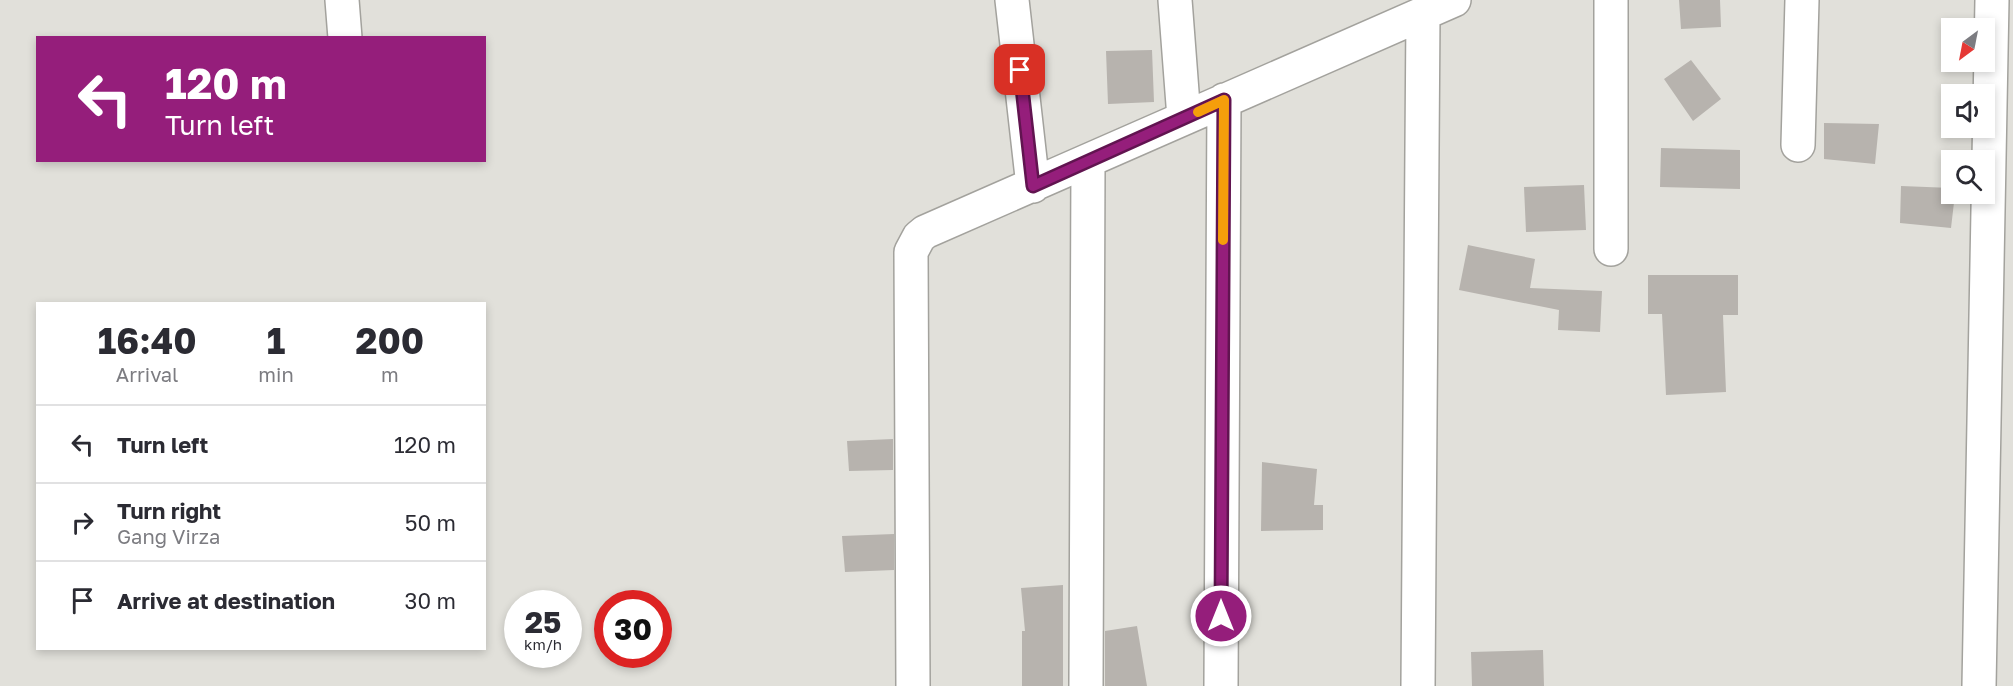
<!DOCTYPE html>
<style>
body{margin:0;font-family:"Golos Text",sans-serif;background:#f2f2f3;color:#2b2b33;height:100vh;display:flex;flex-direction:column;font-size:22px;white-space:nowrap}
*{box-sizing:border-box;margin:0}
p{font-size:20px;color:#7c7c81}
.icon{flex:none;width:33px;height:33px;fill:none;stroke:currentColor;stroke-width:2;stroke-linecap:round;stroke-linejoin:round}
.map{position:relative;flex:1;overflow:hidden}
.sheet{position:absolute;left:36px;top:302px;width:450px;height:348px;display:flex;flex-direction:column;background:#fff;border-radius:0px;box-shadow:0 3px 9px #0003}
.sheet>*{flex:none}
.guide{position:absolute;left:36px;top:36px;width:450px;height:126px;border-radius:0px;box-shadow:0 3px 9px #0003;background:#951e7b;color:#fff;overflow:hidden}
.needle{width:39px;rotate:212deg}
.buttons{position:absolute;left:1941px;top:18px;display:grid;gap:12px}
.buttons a{display:grid;place-items:center;width:54px;height:54px;border-radius:0px;background:#fff;box-shadow:0 3px 9px #0003;font-size:30px}
.speed{position:absolute;left:504px;top:590px;display:flex;gap:12px;font-size:30px;font-weight:700;text-align:center}
.speed>*{display:grid;place-content:center;width:78px;height:78px;border-radius:50%;background:#fff;box-shadow:0 3px 9px #0003;line-height:1}
.speed small{font-size:15px;font-weight:400}
.speed .limit{border:9px solid #d22;background:#fff;color:#111}
.pin{position:absolute;display:grid;place-items:center;width:51px;height:51px;color:#fff;margin:-26px;border-radius:12px;box-shadow:0 3px 9px #0006}
.me{position:absolute;width:66px;margin:-33px;rotate:0deg;stroke-linejoin:round;filter:drop-shadow(0 0 4px #0008)}
.turn{display:flex;align-items:center;gap:21px;height:126px;padding:0 30px;font-size:27px}
.turn .icon{width:78px;height:78px;stroke-width:2.5}
.turn b{display:block;font-size:42px;line-height:51px}
.eta{display:flex;justify-content:space-evenly;align-items:center;height:102px;text-align:center}
.eta b{font-size:36px;font-weight:700;line-height:42px}
ul{padding:0;list-style:none}
li{display:flex;align-items:center;gap:18px;height:78px;padding:0 30px;border-top:2px solid #e1e1e2}
li div{flex:1}
li b{display:block;font-size:22px}
li em{font-style:normal}
.map>svg:first-child{display:block}
.building{fill:#b7b3ae}
.lines{fill:none;stroke-linecap:round;stroke-linejoin:round}
.minor-casing{stroke:#a3a29d;stroke-width:36}
.minor{stroke:#fff;stroke-width:33}
.route-casing{stroke:#611450;stroke-width:15}
.route{stroke:#951e7b;stroke-width:10}
.slow{stroke:#f59e0b;stroke-width:10}
</style>
<div class="map">
<svg width="2013" height="686" viewBox="0 0 2013 686">
<rect width="100%" height="100%" fill="#e1e0da"/>
<!-- building -->
<path class="building" d="M1679 0H1720L1721 27 1681 29Z
M1152 50 1154 102 1108 104 1106 51Z
M1691 60 1721 99 1693 121 1664 79Z
M1824 123 1879 124 1875 164 1824 159Z
M1661 148 1740 150V189L1660 187Z
M1584 185 1586 230 1526 232 1524 187Z
M1901 186 1952 188V194H1955L1951 228 1900 223Z
M1468 245 1535 259 1530 288 1602 291 1600 332 1558 330 1559 310 1459 290Z
M1648 275H1738V315H1723L1726 392 1666 395 1662 314H1648Z
M893 439V470L849 471 847 441Z
M1262 462 1317 469 1314 505H1323V530L1261 531Z
M894 534V570L845 572 842 536Z
M1063 585V686H1022V631H1025L1021 588Z
M1137 626 1147 686H1105V631Z
M1543 650 1544 686H1472L1471 652Z"/>
<g class="lines">
<defs>
<path id="minor" d="M342 0 345 38
M1012 0 1033 186
M1175 0 1184 118
M1798 145 1802 0
M1611 249V0
M913 686 911 252 919 237 925 232 1454 0
M1086 686 1088 162
M1221 686 1224 100
M1418 686 1423 14
M1979 686 1992 0"/>
</defs>
<!-- minor casing -->
<use href="#minor" class="minor-casing"/>
<!-- minor -->
<use href="#minor" class="minor"/>
</g>
<g class="lines">
<defs>
<path id="route" d="M1020 70 1033 186 1224 100 1221 616"/>
</defs>
<!-- route casing -->
<use href="#route" class="route-casing"/>
<!-- route -->
<use href="#route" class="route"/>
<!-- slow -->
<path class="slow" d="M1198 112 1224 100 1223 240"/>
</g>
</svg>
<div class="buttons">
<a><svg class="needle" viewBox="-14 -14 28 28"><path d="M0-13l5 13h-10z" fill="#e53935"/><path d="M0 13l5-13h-10z" fill="#7c7c81"/></svg></a>
<a><svg class="icon" aria-label="sound" viewBox="0 0 24 24"><path d="M4 9h4l5-4v14l-5-4H4zM17 9q2 3 0 6"/></svg></a>
<a><svg class="icon" aria-label="search" viewBox="0 0 24 24"><circle cx="10" cy="10" r="6"/><path d="M15 15l6 6"/></svg></a>
</div>
<div class="speed"><div>25<small>km/h</small></div><div class="limit">30</div></div>
<div class="pin" style="left:1020px;top:70px;background:#d93025"><svg class="icon" aria-label="arrive" viewBox="0 0 24 24"><path d="M6 21V4h12l-3 4 3 4H6"/></svg></div>
<svg class="me" style="left:1221px;top:616px" viewBox="-20 -20 40 40"><circle r="17" fill="#951e7b" stroke="#fff" stroke-width="3"/><path d="M0-11L8 9 0 5-8 9z" fill="#fff"/></svg>
<div class="guide">
<div class="turn"><svg class="icon" aria-label="left" viewBox="0 0 24 24"><path d="M17 20v-9H6M10 6l-5 5 5 5"/></svg><div><b>120 m</b>Turn left</div></div>
</div>
<section class="sheet">
<div class="eta">
<div><b>16:40</b><p>Arrival</p></div>
<div><b>1</b><p>min</p></div>
<div><b>200</b><p>m</p></div>
</div>
<ul>
<li><svg class="icon" aria-label="left" viewBox="0 0 24 24"><path d="M17 20v-9H6M10 6l-5 5 5 5"/></svg><div><b>Turn left</b></div><em>120 m</em></li>
<li><svg class="icon" aria-label="right" viewBox="0 0 24 24"><path d="M7 20v-9h11M14 6l5 5-5 5"/></svg><div><b>Turn right</b><p>Gang Virza</p></div><em>50 m</em></li>
<li><svg class="icon" aria-label="arrive" viewBox="0 0 24 24"><path d="M6 21V4h12l-3 4 3 4H6"/></svg><div><b>Arrive at destination</b></div><em>30 m</em></li>
</ul>
</section>
</div>
